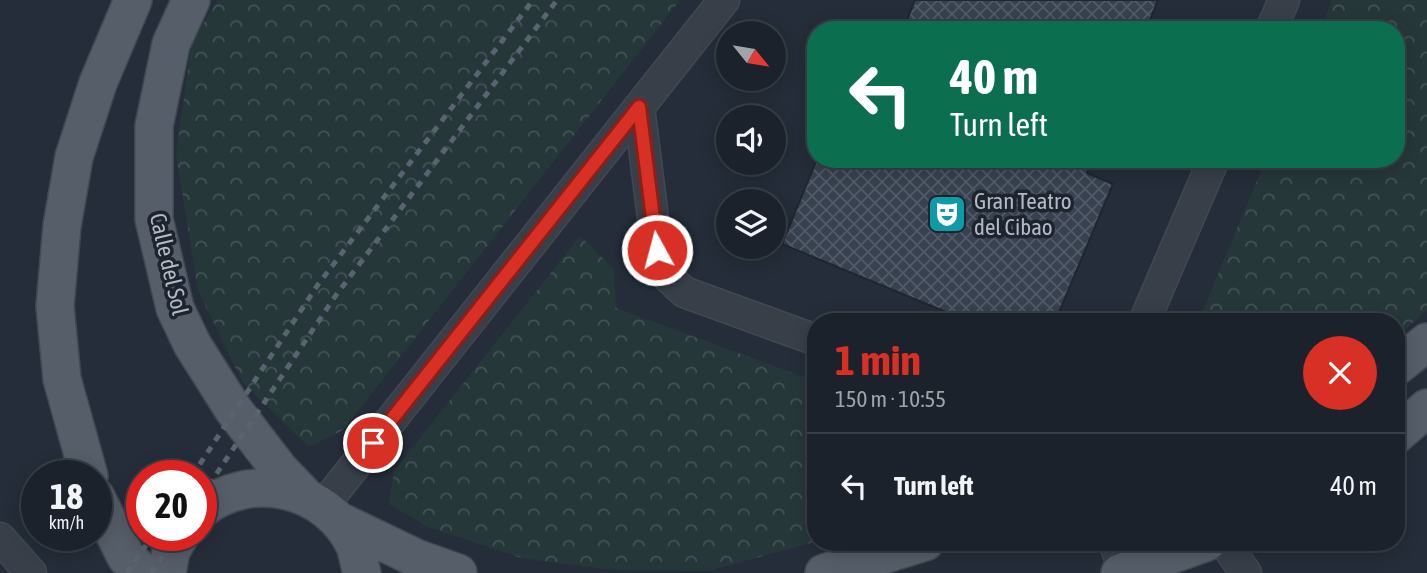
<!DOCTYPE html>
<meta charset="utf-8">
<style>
body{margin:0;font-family:"Asap Condensed",sans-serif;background:#242a33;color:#f1f3f6;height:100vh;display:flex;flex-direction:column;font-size:26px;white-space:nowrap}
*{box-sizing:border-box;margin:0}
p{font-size:23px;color:#a0a4a9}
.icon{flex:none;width:38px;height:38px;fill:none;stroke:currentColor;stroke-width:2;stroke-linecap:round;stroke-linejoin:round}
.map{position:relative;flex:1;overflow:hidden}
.drawer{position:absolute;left:807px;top:313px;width:598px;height:238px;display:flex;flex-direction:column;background:#1b222b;border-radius:28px;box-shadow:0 4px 18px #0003,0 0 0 2px #393f47}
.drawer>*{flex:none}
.hud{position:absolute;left:807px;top:21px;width:598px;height:147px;border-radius:28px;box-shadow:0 4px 18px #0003,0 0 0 2px #393f47;background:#0b6e4f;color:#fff;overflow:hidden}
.needle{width:46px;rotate:120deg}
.tools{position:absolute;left:716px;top:21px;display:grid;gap:14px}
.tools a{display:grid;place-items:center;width:70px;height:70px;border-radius:50%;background:#1b222b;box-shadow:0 4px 18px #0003,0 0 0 2px #393f47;font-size:35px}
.speed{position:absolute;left:21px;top:460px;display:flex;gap:14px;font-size:35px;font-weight:700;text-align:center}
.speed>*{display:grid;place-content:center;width:91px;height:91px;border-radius:50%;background:#1b222b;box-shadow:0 4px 18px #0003,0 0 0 2px #393f47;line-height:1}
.speed small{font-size:18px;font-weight:400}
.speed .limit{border:10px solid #d22;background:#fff;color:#111}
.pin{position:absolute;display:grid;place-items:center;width:60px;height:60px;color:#fff;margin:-30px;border:4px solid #fff;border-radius:50%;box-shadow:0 2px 7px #0007}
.me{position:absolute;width:77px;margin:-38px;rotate:353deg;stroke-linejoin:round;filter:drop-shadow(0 0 5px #0008)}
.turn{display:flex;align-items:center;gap:24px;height:147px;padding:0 28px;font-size:32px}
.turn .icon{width:91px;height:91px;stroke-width:2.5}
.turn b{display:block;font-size:49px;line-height:60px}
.round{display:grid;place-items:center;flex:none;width:74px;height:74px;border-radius:37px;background:#242a33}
.overview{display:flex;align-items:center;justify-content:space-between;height:119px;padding:0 28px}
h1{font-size:42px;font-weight:700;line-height:52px;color:#d93025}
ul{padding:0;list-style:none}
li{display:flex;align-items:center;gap:21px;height:105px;padding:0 28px;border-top:2px solid #393f47}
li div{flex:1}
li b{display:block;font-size:26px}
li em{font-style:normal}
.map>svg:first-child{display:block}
.park{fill:url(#park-crowns)}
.building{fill:url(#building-cross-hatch);stroke:#1f2630;stroke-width:2}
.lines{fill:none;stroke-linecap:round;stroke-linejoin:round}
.minor-casing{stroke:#414852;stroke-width:33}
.major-casing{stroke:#414852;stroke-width:40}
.minor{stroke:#383f49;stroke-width:30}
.major{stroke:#565e69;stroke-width:37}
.rail{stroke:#5a6370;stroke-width:5;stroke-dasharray:7 7;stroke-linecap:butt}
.route-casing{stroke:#8d1f18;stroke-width:18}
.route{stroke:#d93025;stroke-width:12}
.labels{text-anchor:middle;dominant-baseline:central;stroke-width:7;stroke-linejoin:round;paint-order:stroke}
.poi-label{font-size:23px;fill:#b3bac5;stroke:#1d242e;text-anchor:start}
.street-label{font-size:23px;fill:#b3bac5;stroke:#1d242e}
</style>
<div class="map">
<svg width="1427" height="573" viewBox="0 0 1427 573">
<defs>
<pattern id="park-crowns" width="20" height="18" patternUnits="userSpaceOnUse" patternTransform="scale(1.75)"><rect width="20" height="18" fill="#26373a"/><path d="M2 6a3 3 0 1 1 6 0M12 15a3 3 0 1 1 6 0" fill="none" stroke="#435255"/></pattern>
<pattern id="building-cross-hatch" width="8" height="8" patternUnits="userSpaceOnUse" patternTransform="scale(1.75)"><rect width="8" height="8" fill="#37414f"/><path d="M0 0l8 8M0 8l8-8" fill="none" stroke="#525a67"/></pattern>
</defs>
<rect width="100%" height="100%" fill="#242d39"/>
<!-- park -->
<path class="park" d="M218 0H680L343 430 309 447 243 383 198 291 176 154 192 41Z
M1332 0H1427V310L1397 337 1396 322H1198L1266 159H1396V30H1320Z
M580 236 614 269 616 308 815 381V542L708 571 611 570 521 558 428 527 389 504 394 471Z"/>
<!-- building -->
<path class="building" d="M915 0H1158L1146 30H903Z
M817 159H1092L1087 173 1113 184 1055 322H970L782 244Z"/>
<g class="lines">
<defs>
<path id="minor" d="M1271 30 1284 0
M639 107 657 250 670 279 684 292 816 340
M1144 322 1214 159
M323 506 724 0
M0 538 31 573
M1114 542 1125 573
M1224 542 1246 573"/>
<path id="major" d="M191 0 171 44 154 126V219L175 308 192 344 233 409 279 469 304 495
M1396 367 1427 342
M1396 435 1427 408
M89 476 62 379 55 306 62 226 74 157 98 83 133 0
M96 497 126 557 144 573
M201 510C251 469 328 488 355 546 358 554 359 564 362 573
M339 521 416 558 458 573
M167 573 171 551 180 536
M824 573 925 542
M1120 573 1207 542"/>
</defs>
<!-- minor casing -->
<use href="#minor" class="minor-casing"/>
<!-- major casing -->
<use href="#major" class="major-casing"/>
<!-- minor -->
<use href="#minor" class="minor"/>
<!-- major -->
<use href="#major" class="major"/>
<!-- rail -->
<path class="rail" d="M192 476 317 286 533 0
M201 497 334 298 557 0
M127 573 152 536
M151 573 176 536"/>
</g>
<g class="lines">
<defs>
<path id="route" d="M373 443 639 107 657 250"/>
</defs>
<!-- route casing -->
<use href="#route" class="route-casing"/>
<!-- route -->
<use href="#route" class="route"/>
</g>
<!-- icons -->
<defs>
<symbol id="theatre-square" viewBox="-11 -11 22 22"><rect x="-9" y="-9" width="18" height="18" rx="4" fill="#0f9aa8" stroke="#1d242e"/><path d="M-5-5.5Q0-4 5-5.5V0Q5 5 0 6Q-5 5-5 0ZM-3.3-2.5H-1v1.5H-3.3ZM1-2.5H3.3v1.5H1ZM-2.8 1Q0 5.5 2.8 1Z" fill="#fff"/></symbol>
</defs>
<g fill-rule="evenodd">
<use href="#theatre-square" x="925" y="192" width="44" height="44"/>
</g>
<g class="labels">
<!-- poi labels -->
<g class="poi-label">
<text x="974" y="201">Gran Teatro<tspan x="974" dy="26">del Cibao</tspan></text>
</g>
<!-- street labels -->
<g class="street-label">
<text transform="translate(169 264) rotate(77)">Calle del Sol</text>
</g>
</g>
</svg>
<div class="tools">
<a><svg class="needle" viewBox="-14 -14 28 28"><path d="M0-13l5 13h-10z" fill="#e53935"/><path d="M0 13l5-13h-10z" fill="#a0a4a9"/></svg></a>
<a><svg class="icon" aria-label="sound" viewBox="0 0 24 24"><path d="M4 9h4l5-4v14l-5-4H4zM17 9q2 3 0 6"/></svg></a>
<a><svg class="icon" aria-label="layers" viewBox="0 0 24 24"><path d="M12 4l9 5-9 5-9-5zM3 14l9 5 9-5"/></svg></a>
</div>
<div class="speed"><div>18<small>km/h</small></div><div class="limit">20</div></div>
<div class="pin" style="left:373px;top:443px;background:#d93025"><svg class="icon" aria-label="arrive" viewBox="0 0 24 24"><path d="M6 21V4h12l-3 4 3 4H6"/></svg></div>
<svg class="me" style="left:657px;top:250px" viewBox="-20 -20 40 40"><circle r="17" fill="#d93025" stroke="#fff" stroke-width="3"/><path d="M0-11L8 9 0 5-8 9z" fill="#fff"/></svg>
<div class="hud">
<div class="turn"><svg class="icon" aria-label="left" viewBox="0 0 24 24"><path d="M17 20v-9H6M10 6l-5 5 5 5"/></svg><div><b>40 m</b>Turn left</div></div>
</div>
<section class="drawer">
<div class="overview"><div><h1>1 min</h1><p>150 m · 10:55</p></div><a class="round" style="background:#d93025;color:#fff"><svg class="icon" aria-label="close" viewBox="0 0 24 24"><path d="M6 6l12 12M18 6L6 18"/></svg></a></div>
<ul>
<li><svg class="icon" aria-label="left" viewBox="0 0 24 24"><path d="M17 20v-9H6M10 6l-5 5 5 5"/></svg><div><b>Turn left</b></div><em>40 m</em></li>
</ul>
</section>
</div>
